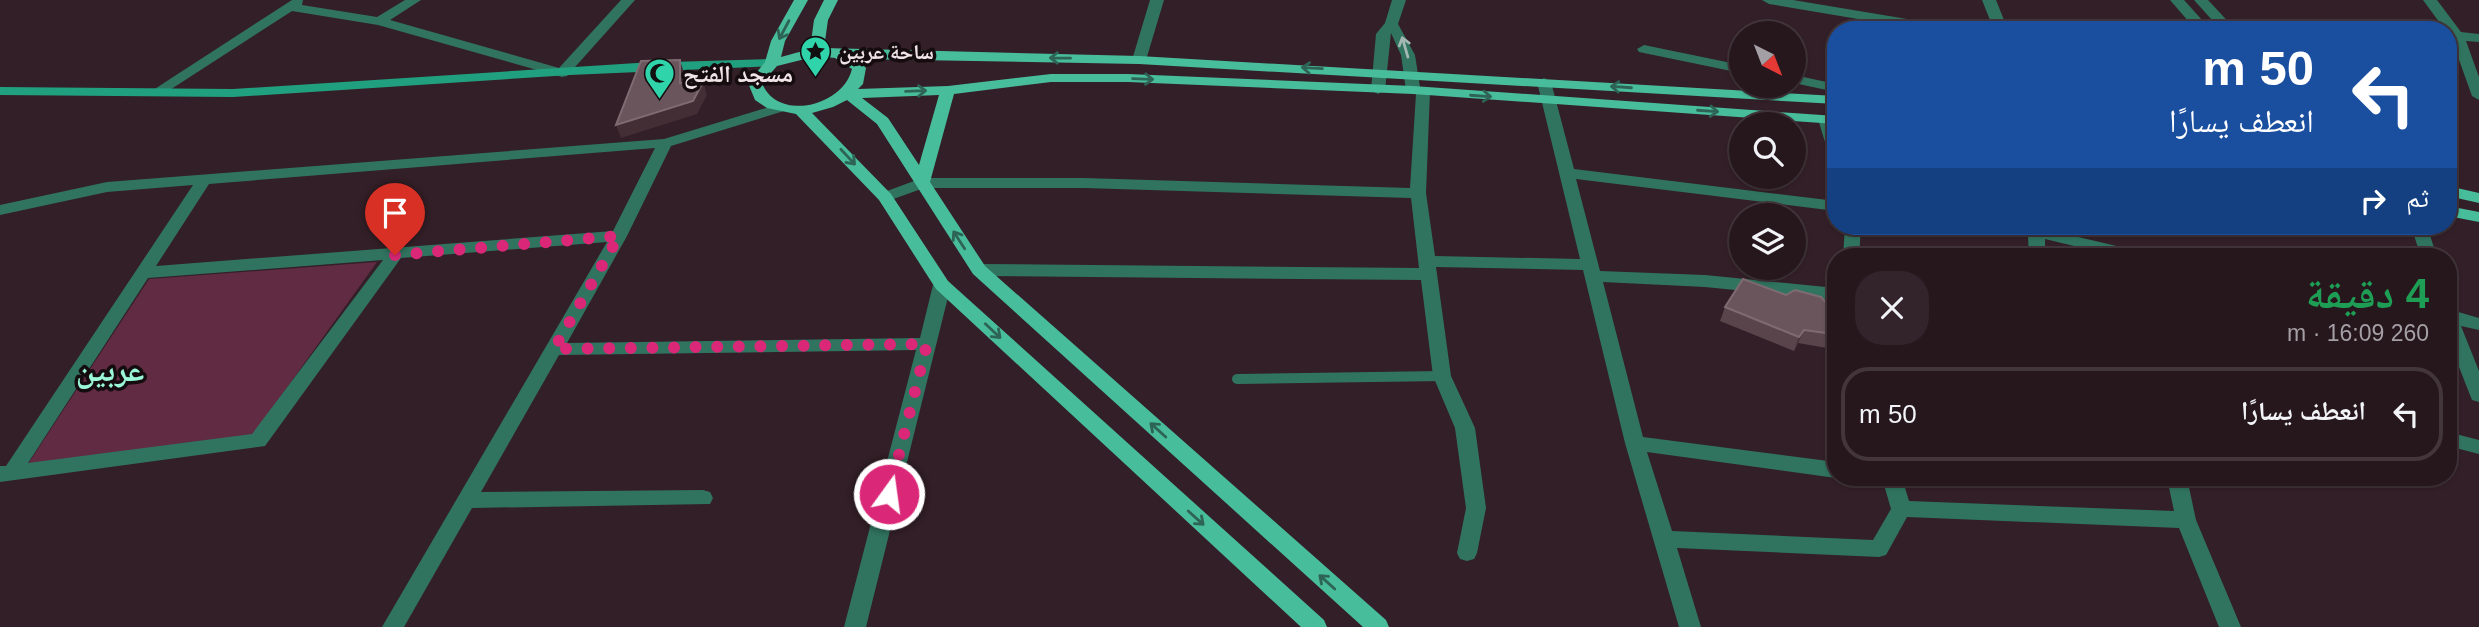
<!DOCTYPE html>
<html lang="ar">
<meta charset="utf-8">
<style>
body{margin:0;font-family:Helvetica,"Noto Naskh Arabic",sans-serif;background:#32242a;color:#f1f3f6;direction:rtl;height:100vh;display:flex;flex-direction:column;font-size:26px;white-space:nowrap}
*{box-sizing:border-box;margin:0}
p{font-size:23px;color:#a49fa4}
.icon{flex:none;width:38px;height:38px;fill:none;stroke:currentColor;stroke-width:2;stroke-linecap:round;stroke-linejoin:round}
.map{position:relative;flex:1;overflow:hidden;direction:ltr}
.details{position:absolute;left:1827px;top:248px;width:630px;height:238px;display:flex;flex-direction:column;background:#26171d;border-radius:28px;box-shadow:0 2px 5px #0004,0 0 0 2px #42363b;direction:rtl}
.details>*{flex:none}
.banner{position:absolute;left:1827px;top:21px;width:630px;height:214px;border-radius:28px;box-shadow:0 2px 5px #0004,0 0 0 2px #42363b;direction:rtl;background:#1a4fa0;color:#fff;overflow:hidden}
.needle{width:46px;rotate:138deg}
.controls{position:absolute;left:1729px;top:21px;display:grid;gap:14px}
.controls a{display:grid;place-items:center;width:77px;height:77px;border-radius:50%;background:#26171d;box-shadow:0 2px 5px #0004,0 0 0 2px #42363b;font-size:35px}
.pin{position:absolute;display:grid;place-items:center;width:60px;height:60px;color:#fff;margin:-72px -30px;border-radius:50% 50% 50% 0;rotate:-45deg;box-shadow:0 0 7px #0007}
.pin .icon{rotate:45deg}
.me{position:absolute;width:77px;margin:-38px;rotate:14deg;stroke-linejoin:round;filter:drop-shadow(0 0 5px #0008)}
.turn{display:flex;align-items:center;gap:24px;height:147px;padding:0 28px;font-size:32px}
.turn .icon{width:91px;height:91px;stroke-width:2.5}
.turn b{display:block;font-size:49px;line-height:60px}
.then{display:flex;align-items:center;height:66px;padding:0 28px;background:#0003;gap:14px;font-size:26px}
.round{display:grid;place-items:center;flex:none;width:74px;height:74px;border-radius:28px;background:#32242a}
.overview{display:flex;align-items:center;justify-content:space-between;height:119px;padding:0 28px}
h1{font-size:42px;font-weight:700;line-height:52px;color:#1e9e55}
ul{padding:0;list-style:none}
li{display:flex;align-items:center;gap:21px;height:94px;margin:0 14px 10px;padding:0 14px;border:4px solid #42363b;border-radius:28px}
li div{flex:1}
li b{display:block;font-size:26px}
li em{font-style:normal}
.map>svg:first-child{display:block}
.green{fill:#612b43}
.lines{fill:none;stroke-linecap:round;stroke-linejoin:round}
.service{stroke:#30745f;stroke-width:10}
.minor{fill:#30745f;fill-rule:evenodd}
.secondary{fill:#21a07f;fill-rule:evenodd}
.primary{fill:#48bd9b;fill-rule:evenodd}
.wall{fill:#59444c}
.shaded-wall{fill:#432e36}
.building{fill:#6a555c;stroke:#7f6b72;stroke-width:2}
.oneway{stroke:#2e6455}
.oneway2{stroke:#a3b7b1}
.route{stroke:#db2777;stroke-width:12;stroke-dasharray:0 21.6}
.labels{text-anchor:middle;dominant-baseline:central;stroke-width:7;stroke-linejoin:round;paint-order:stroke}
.far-poi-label{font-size:21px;font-weight:bold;fill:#f0e3e7;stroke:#150c0f;text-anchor:start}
.poi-label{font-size:24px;font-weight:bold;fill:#f0e3e7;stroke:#150c0f;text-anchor:start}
.district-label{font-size:32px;font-weight:bold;fill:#9af7d8;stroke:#150c0f}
</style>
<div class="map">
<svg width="2479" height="627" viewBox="0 0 2479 627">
<rect width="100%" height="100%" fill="#331f27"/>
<!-- green -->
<path class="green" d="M377 262 253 435 28 464 149 279Z"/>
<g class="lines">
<!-- service -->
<path class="service" d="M1237 379 1442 376"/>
<!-- minor -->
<path class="minor" d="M292 0H303L302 5 377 17 405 0H421L390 20 559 68 621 0H635L567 76 562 77 378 25 292 11 162 95 157 96 150 92Z
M1150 0H1164L1146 60 1139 64 1132 60Z
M1392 0H1406L1398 24 1415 55 1420 87 1430 91 1426 193 1435 256 1580 259 1537 82 1544 78 1551 82 1574 169 1836 201V211L1576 179 1600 271 1705 275 1836 288V300L1705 287 1603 282 1643 437 1836 462V478L1647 452 1672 531 1873 540 1891 509 1882 478H1902L1909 501 2174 511 2167 478H2187L2196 520 2241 627H2219L2179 528 1907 517 1886 555 1879 557 1677 548 1701 627H1679L1625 443 1583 270 1436 267 1451 376 1475 428 1486 508 1477 553 1474 559 1467 561 1460 559 1457 553 1466 508 1455 428 1433 376 1421 280 979 276 971 270 979 264 1419 268 1411 198 1084 188H924L885 202 877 197 879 194 922 178H1084L1410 188 1416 94 1406 90 1401 55 1391 33 1385 90 1378 94 1371 90 1376 34 1385 23Z
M1762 0H1793L1949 26 1956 30H1923L1769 4Z
M1982 0H1996L2008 30H1994Z
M2170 0H2184L2211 30H2196Z
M2194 0H2208L2236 30H2221Z
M2423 0H2437L2461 32 2479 34V42L2466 41 2479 77V100L2472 96 2453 43 2448 44V30H2445Z
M1644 45 1741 65V73L1639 52 1637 49Z
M1794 75 1836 84V92L1794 83Z
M779 104 786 108 784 111 671 146 627 236 567 343 920 338 933 285 936 281H948L951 285 866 627H844L916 350 559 355 481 492 703 490 710 492 713 498 710 504 472 508 404 627H382L607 242 401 258 265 446 0 482V466H6L193 185 107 192 0 215V205L107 182 664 139ZM655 148 613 231 156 266 209 184ZM383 260 252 434 28 463 148 278Z
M1825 115 1830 116 1836 129V157L1828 152 1818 119Z
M1845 226H1861L1859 257H1843Z
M1983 226 2036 227 2142 252 2150 257H2120L2045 239V257H2029L2028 236 1991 231Z
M2411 226H2427L2437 257H2421Z
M2448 309 2479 318V330L2461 326 2479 371V402L2472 400 2470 395 2448 339Z
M2448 432 2479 440V454L2448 446Z"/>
<!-- secondary -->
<path class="secondary" d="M772 59 777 60V66L570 75 233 97 0 95V87L233 89 637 63Z"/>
<!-- primary -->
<path class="primary" d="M794 0H808L785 41 781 57 810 49 814 20 824 0H838L828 20 824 48 1139 56 1836 96V104L1139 64 857 59 866 68 863 84 858 89 948 86 1051 74H1128L1413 86 1836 116V124L1413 94 1128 82H1051L954 94 930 182 985 266 1386 620 1389 627H1363L973 274 877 124 847 100 833 107 812 113 891 194 948 281 1324 620 1327 627H1301L936 289 879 200 796 114 767 108 755 100 748 83 765 62 771 41ZM817 56 835 58 852 69C843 107 777 122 762 83L777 66ZM939 95 919 165 888 118 862 98Z
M2448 186 2479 193V203L2448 196Z
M2448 206 2479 212V222L2448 216Z"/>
</g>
<!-- wall -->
<path class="wall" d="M1725 307 1836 313V337L1827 348 1798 343 1794 351 1720 321Z"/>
<!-- shaded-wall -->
<path class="shaded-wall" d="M680 60 684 73V96L680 83Z
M703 82 707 95 697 114 621 138 616 125Z
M1804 330 1798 343 1794 351 1799 337Z
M1836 330V337L1827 348 1833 334Z"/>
<!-- building -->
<path class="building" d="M680 60V83L703 82 693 101 616 125 641 61Z
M1743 279 1786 295 1795 290 1821 297 1836 313V330L1833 334 1804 330 1799 337 1725 307Z"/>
<!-- one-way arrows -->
<defs><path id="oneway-shaft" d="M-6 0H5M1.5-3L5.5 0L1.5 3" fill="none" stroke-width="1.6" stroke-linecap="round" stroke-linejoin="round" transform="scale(1.75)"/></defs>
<g class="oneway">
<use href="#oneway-shaft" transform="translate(784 30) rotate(118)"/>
<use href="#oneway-shaft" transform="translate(1060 58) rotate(-179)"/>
<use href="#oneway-shaft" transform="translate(1312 68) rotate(-177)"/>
<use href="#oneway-shaft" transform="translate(1143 79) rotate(2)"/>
<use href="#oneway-shaft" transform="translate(1621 87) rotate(-176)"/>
<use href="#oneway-shaft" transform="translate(916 91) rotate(-2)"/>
<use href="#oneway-shaft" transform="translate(1481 96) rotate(4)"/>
<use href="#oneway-shaft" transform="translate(1708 111) rotate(4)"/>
<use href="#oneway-shaft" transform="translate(848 157) rotate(47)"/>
<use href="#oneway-shaft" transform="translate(959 240) rotate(-123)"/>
<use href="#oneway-shaft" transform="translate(993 331) rotate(43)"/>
<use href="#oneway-shaft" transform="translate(1158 430) rotate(-138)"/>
<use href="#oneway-shaft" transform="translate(1196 518) rotate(42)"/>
<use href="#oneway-shaft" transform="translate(1327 582) rotate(-138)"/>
</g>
<use class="oneway2" href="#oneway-shaft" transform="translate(1405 47) rotate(-106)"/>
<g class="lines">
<!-- route -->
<path class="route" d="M395 255 619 236 554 349 927 344 889 494"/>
</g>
<!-- icons -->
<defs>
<symbol id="sight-pin" viewBox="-11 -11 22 30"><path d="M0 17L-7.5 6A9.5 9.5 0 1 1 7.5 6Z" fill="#2fd4aa" stroke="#150c0f"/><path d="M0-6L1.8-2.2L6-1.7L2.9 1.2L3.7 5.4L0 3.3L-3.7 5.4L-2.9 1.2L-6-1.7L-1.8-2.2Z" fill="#111"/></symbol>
<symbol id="mosque-pin" viewBox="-11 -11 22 30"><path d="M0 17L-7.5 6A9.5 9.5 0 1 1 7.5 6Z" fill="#2fd4aa" stroke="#150c0f"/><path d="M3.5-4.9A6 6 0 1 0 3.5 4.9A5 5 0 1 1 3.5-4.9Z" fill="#111"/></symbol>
</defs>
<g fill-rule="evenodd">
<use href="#sight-pin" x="798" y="34" width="35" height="47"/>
<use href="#mosque-pin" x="642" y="56" width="35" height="47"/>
</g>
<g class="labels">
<!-- far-poi labels -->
<g class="far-poi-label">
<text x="839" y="51">ساحة عربين</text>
</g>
<!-- poi labels -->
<g class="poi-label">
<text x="683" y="73">مسجد الفتح</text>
</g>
<!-- district labels -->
<g class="district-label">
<text x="110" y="370">عربين</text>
</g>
</g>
</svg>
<div class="controls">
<a><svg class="needle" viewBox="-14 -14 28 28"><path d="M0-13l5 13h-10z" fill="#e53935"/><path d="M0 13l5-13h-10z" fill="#a49fa4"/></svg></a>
<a><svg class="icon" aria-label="search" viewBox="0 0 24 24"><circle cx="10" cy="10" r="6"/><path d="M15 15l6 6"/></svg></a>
<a><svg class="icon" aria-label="layers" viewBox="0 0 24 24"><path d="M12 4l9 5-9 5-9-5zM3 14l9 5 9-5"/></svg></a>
</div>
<div class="pin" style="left:395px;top:255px;background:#d93025"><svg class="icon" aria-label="arrive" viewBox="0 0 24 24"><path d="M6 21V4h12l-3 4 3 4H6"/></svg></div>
<svg class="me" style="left:889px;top:494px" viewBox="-20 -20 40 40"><circle r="17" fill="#db2777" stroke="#fff" stroke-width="3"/><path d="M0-11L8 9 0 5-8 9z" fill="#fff"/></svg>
<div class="banner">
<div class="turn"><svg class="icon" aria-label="left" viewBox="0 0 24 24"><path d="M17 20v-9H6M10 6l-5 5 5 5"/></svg><div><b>50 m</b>انعطف يسارًا</div></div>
<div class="then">ثم<svg class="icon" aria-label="right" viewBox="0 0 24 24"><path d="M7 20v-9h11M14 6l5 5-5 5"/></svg></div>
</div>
<section class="details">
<div class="overview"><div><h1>4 دقيقة</h1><p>260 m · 16:09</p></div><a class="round"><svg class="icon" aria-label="close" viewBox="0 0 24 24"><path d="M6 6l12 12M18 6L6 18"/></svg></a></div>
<ul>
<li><svg class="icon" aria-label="left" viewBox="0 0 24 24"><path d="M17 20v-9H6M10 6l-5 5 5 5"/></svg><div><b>انعطف يسارًا</b></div><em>50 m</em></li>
</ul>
</section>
</div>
